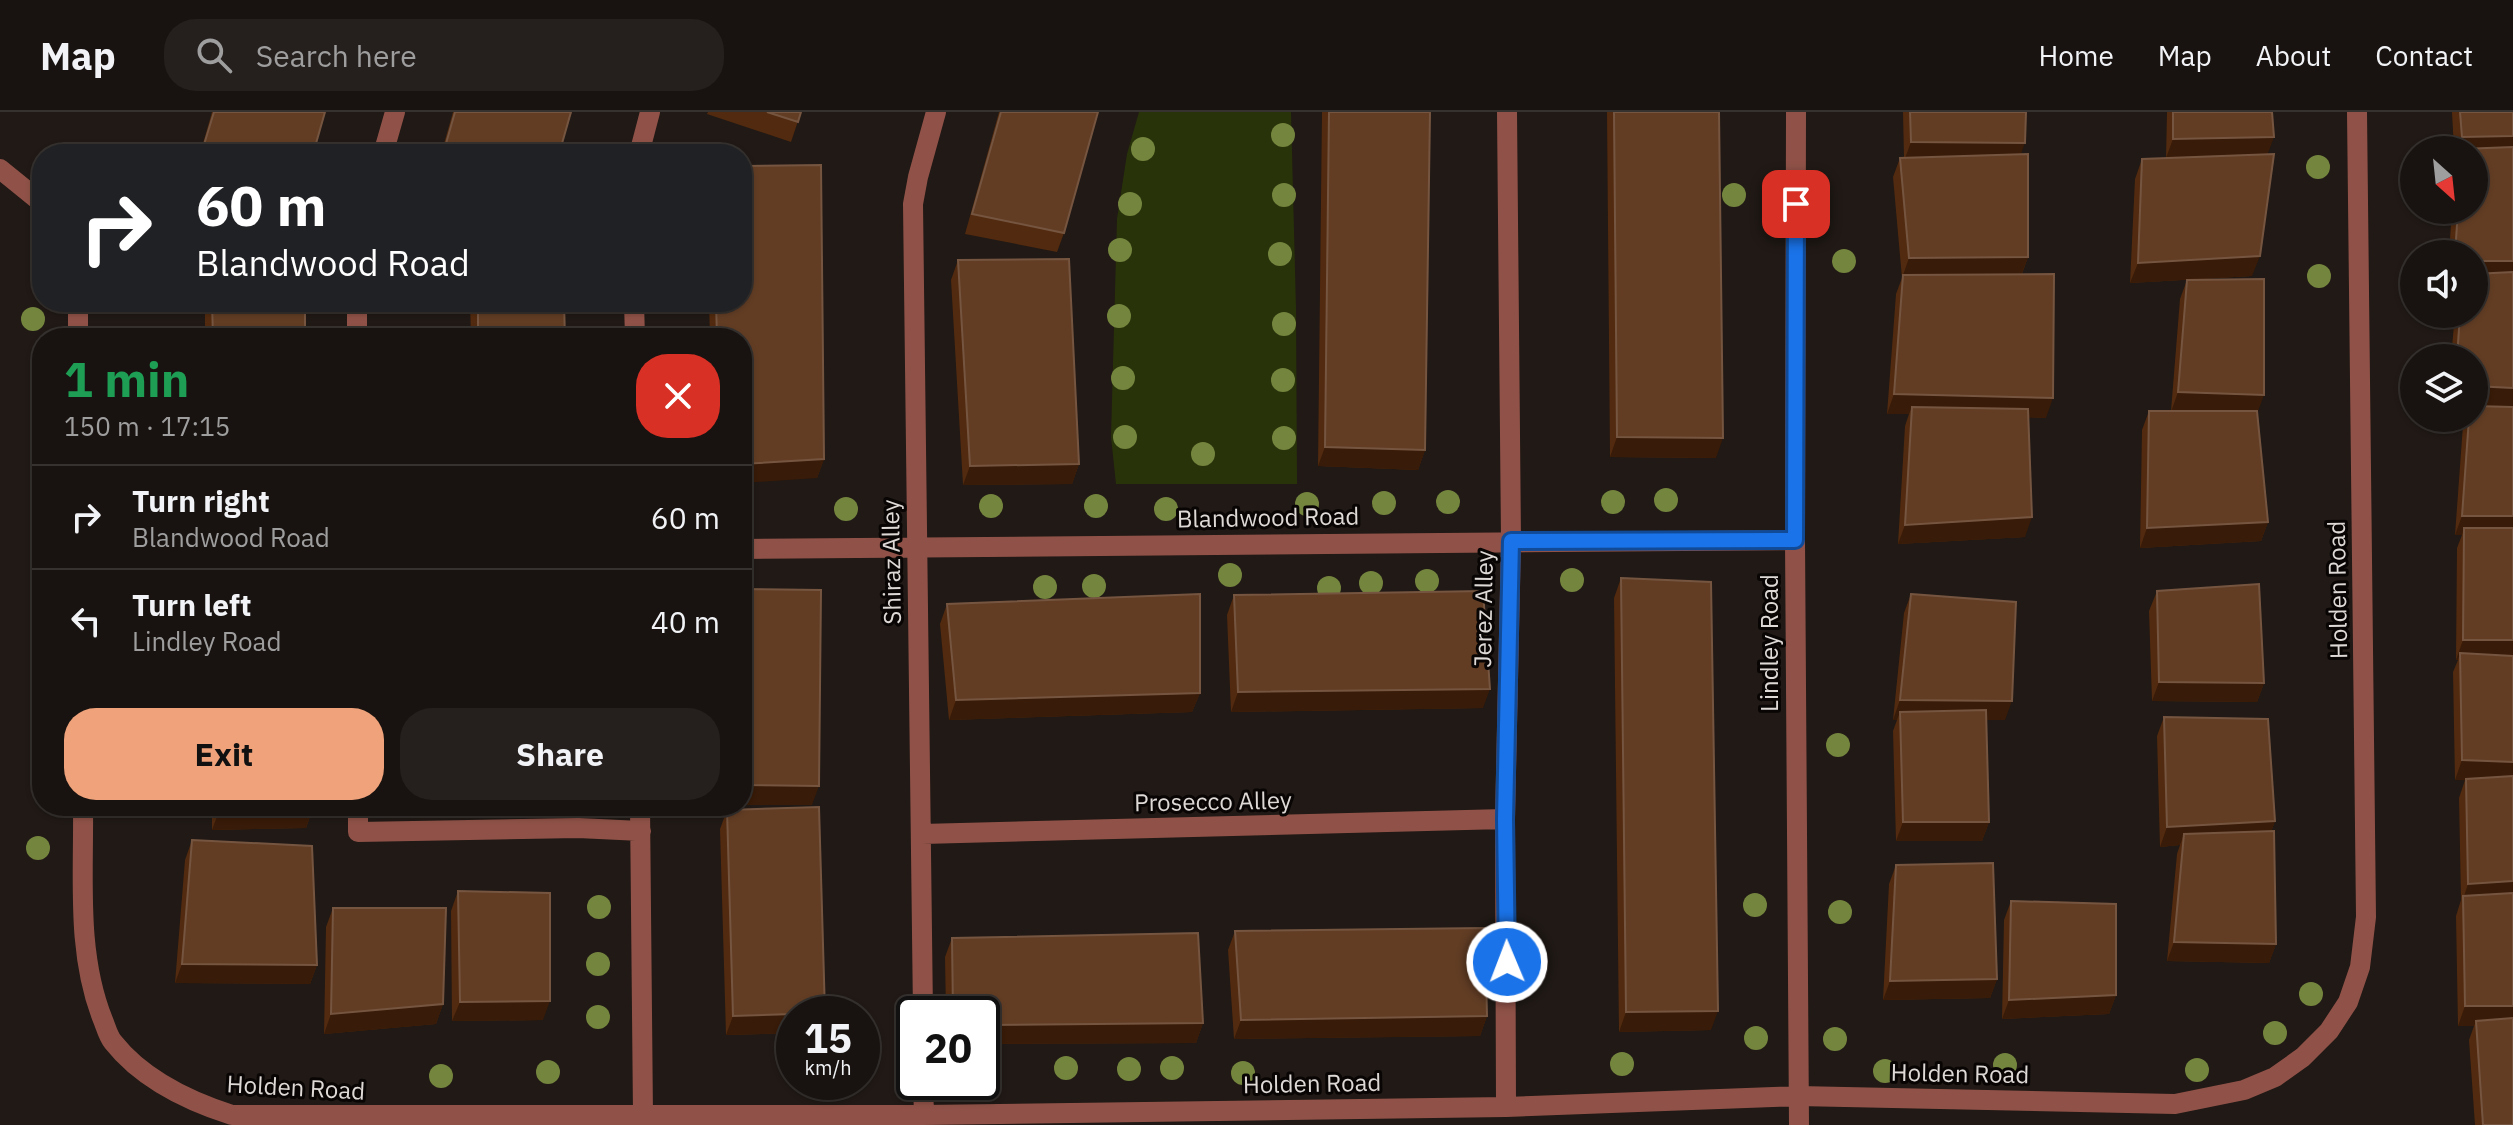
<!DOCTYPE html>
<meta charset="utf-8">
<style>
body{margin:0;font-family:"IBM Plex Sans",sans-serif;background:#25201e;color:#f1f3f6;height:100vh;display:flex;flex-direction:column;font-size:30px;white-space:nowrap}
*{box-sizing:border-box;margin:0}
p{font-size:26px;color:#9f9e9f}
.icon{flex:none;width:44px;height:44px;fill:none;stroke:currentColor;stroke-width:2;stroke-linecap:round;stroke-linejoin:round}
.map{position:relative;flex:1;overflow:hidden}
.drawer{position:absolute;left:32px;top:216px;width:720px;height:488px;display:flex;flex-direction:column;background:#181310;border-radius:32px;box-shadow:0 2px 6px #0004,0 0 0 2px #363230}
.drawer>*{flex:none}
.top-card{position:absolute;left:32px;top:32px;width:720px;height:168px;border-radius:32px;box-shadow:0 2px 6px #0004,0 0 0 2px #363230;background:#202124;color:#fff;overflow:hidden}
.needle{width:52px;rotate:153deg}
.fabs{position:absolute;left:2400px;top:24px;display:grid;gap:16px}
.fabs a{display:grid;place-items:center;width:88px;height:88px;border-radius:50%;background:#181310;box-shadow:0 2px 6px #0004,0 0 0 2px #363230;font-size:40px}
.speed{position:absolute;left:776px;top:884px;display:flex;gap:16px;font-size:40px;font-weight:700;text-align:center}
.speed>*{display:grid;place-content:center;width:104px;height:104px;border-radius:50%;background:#181310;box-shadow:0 2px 6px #0004,0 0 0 2px #363230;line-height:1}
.speed small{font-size:20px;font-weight:400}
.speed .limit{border:4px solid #111;border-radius:12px;background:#fff;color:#111}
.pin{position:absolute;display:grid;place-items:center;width:68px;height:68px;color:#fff;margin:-34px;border-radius:16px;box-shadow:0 4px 12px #0006}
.me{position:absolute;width:88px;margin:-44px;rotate:359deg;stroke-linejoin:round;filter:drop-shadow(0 0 6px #0008)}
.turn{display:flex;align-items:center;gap:28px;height:168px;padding:0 32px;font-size:36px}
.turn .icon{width:104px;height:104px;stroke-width:2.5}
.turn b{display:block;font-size:56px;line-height:68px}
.round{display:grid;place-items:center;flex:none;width:84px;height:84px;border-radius:32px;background:#25201e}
.head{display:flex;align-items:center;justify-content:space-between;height:136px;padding:0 32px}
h1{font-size:48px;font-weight:700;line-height:60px;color:#1e9e55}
.button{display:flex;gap:16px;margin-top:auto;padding:16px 32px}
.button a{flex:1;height:92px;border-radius:32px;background:#f0a27a;color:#111;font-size:32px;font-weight:700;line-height:92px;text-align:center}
.button a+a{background:#25201e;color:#f1f3f6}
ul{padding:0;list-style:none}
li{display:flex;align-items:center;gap:24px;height:104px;padding:0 32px;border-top:2px solid #363230}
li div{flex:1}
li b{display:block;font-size:30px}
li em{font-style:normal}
header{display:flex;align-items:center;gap:48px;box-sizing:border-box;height:112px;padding:0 40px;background:#181310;border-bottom:2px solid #363230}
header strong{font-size:38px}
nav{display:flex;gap:44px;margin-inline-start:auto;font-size:28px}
.search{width:560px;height:72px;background:#25201e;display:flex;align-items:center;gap:20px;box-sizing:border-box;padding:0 28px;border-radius:32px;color:#9f9e9f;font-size:30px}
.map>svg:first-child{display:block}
.green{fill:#28330a}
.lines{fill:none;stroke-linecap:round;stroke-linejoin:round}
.minor{stroke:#905248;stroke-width:20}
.tree{fill:#74853e}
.wall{fill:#522a0f}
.shaded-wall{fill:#381b08}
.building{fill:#623d24;stroke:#755540;stroke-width:2}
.route-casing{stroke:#114b97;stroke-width:20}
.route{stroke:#1a73e8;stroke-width:14}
.labels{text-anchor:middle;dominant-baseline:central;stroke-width:6;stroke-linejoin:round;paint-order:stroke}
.street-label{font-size:24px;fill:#ded9d6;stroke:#080504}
</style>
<header>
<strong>Map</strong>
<div class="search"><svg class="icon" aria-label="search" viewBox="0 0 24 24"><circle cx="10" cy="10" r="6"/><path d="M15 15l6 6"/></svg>Search here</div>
<nav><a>Home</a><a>Map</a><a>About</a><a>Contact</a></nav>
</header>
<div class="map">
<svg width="2513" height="1013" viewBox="0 0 2513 1013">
<rect width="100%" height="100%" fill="#201915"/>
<!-- green -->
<path class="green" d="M1139 0H1291L1296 197 1297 372H1116L1111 325 1117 107 1127 42Z"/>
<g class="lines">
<!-- minor -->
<path class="minor" d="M1796 0 1795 428 1799 1013
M383 42 395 0
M639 42 650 0
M0 57 42 91
M78 190V226
M357 190V226
M634 190 635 226
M742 437 1795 428
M83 694C84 765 76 841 103 908 106 915 108 924 113 930 143 968 188 989 232 1003H924L1506 995 1798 984 2175 992 2244 978 2275 965 2303 945 2329 919 2348 890 2360 855 2366 805 2357 0
M358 694V720L578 716 641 719
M640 694 643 1004
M922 722 1505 707
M923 902 913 92 918 65 936 0
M923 970 924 1003
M1506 995 1505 707 1511 429 1507 0"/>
</g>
<!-- trees -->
<g class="tree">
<circle cx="1283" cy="23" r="12"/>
<circle cx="1143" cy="37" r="12"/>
<circle cx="2318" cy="55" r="12"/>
<circle cx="1284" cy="83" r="12"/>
<circle cx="1734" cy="83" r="12"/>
<circle cx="1130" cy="92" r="12"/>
<circle cx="1120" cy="138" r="12"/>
<circle cx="1280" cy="142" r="12"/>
<circle cx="1844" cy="149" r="12"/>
<circle cx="2319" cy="164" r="12"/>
<circle cx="1119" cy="204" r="12"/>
<circle cx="33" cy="207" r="12"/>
<circle cx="1284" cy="212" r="12"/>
<circle cx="1123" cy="266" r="12"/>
<circle cx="1283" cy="268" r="12"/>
<circle cx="1125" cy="325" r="12"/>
<circle cx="1284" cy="326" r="12"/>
<circle cx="1203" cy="342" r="12"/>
<circle cx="1666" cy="388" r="12"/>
<circle cx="1448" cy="390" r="12"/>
<circle cx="1613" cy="390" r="12"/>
<circle cx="1384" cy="391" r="12"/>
<circle cx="1307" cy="392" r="12"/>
<circle cx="991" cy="394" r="12"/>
<circle cx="1096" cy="394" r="12"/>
<circle cx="846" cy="397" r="12"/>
<circle cx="1166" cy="397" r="12"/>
<circle cx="1230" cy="463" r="12"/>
<circle cx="1572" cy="468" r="12"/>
<circle cx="1427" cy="469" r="12"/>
<circle cx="1371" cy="471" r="12"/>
<circle cx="1094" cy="474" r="12"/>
<circle cx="1045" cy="475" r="12"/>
<circle cx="1329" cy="476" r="12"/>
<circle cx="1838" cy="633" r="12"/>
<circle cx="38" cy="736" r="12"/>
<circle cx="1755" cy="793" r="12"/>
<circle cx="599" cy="795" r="12"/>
<circle cx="1840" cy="800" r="12"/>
<circle cx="598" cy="852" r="12"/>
<circle cx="2311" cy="882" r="12"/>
<circle cx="598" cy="905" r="12"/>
<circle cx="2275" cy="921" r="12"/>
<circle cx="1756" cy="926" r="12"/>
<circle cx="1835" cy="927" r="12"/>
<circle cx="1622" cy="952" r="12"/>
<circle cx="2005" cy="953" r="12"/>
<circle cx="1066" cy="956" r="12"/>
<circle cx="1172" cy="956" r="12"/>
<circle cx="1129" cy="957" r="12"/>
<circle cx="2197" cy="958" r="12"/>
<circle cx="1885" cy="959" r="12"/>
<circle cx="548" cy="960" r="12"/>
<circle cx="1243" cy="961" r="12"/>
<circle cx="441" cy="964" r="12"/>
</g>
<!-- wall -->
<path class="wall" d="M212 0H325L313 42H200Z
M453 0H571L559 42H441Z
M708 0H801L791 30 707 2Z
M999 0H1098L1064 121 1057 140 965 122Z
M1322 0H1430L1425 338 1418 358 1318 354Z
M1607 0H1719L1716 346 1610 345Z
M1903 0H2026L2021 42 2028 145 2022 162 2046 306 2028 305 2025 425 1898 432 1905 314 1909 302H1887L1896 182 1902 166 1893 65 1900 46H1904Z
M2167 0H2272L2252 164 2130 171 2135 67 2142 47 2166 46Z
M2452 0H2513V1013H2475L2469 928 2474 914H2458L2456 804 2461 788 2459 686 2465 668H2455L2453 560 2458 548H2456L2457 436 2462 423H2455L2463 313 2466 306H2474V246H2451L2455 202H2474V142H2449L2452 98H2474V38H2454Z
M958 148 1079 352 1072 372 963 373 951 168Z
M2187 168 2257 302 2268 410 2261 429 2140 436 2142 318 2149 299H2171L2180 187Z
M205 190H305V226H205Z
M470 190H564L565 226H471Z
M709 190H742L824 347 817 366 742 226H710Z
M1621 466 1711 918 1619 920 1614 486Z
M2157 479 2264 571 2257 590 2152 589 2149 499Z
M1911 482 2005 608H1986L1989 710 1982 729H1896L1893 619 1897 608H1893L1904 501Z
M1234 483 1483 596 1231 600 1227 503Z
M947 492 1200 581 1192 600 949 608 940 512Z
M2164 605 2275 709 2271 720 2276 832 2269 851 2167 849 2177 742 2180 733 2160 735 2157 624Z
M212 694H313V696L306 716 212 718Z
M727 698 794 902V921L726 923 720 717Z
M192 728 317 853 310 872 175 871 185 748Z
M1896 753 1997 867 1990 886 1883 888 1889 772Z
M458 779 543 908 452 909 451 799Z
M2011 789 2116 883 2109 902 2002 907 2004 808Z
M333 796 443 892 436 912 324 922 326 815Z
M1235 819 1487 904 1480 924 1234 927 1228 838Z
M952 826 1203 911 1196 931 982 932V902H946L945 845Z"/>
<!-- shaded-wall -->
<path class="shaded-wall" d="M2513 24V43L2457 38 2462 25Z
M2274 25 2267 44 2166 46 2173 27Z
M1911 30 2025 31 2018 50 1904 49Z
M2260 144 2252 164 2130 171 2138 151Z
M2028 145 2021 164 1903 163 1902 166 1909 146Z
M2474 149H2513V168H2474Z
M2474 274 2513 276V295L2474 294Z
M2178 280 2264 283 2257 302 2171 300Z
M1894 282 2053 286 2046 306 1911 302 1912 295 1909 302H1887Z
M1617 325 1723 326 1716 346 1610 345Z
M1325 335 1425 338 1418 358 1318 354Z
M824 347 817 366 742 371V352Z
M1079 352 1072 372 963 373 970 354Z
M2462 404H2513V423L2464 416 2462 423H2455Z
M2032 405 2025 425 1898 432 1905 413Z
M2268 410 2261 429 2140 436 2147 416Z
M2463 528H2513V547L2460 541 2458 548H2456Z
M2159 570 2264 571 2257 590 2152 589Z
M1490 577 1483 596 1231 600 1238 580Z
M1200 581 1192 600 949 608 956 588Z
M1900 588 2012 589 2005 608H1900V600L1897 608H1893Z
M2462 648 2513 650V670L2455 668Z
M742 673 819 674 812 693H742Z
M313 696 306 716 212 718 219 699Z
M2275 709 2268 728 2184 722 2180 733 2160 735 2167 715Z
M1903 710H1989L1982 729H1896Z
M2513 769V788L2463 787 2468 772Z
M2174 830 2276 832 2269 851 2167 849Z
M182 852 317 853 310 872 175 871Z
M1997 867 1990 886 1883 888 1890 869Z
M2116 883 2109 902 2002 907 2009 888Z
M550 889 543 908 452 909 460 890Z
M443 892 436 912 324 922 331 902Z
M2465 894H2513V914L2476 909 2474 914H2458Z
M1718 899 1711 918 1619 920 1626 900Z
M825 901 824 902H794V921L726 923 733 904Z
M1487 904 1480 924 1234 927 1241 908Z
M1203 911 1196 931 982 932V913Z"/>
<!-- building -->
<path class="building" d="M214 0H325L313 42H212L202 39Z
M455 0H571L559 42H443Z
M767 0H801L798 10Z
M1001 0H1098L1064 121 972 102Z
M1329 0H1430L1425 338 1325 335Z
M1614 0H1719L1723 326 1617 325Z
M1910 0H2026L2025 31 1911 30Z
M2173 0H2272L2274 25 2173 27Z
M2460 0H2513V24L2462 25Z
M2513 35V149H2474V142H2455L2458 98H2474V38L2461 37Z
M2028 42V145L1909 146 1900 46Z
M2274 42 2260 144 2138 151 2142 47Z
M821 53 824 347 742 352V226H717L716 190H742V54Z
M1069 147 1079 352 970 354 958 148Z
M2513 160V276L2474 274V246H2457L2460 202H2474V162Z
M2054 162 2053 286 1894 282 1903 163Z
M2264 167V283L2178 280 2187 168Z
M212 190H305V226H213Z
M478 190H564L565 226H478Z
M2474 294 2513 295V404H2462L2469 306H2474Z
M1912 295 2028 297 2032 405 1905 413Z
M2149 299H2257L2268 410 2147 416Z
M2464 416H2513V528H2463Z
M1621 466 1711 470 1718 899 1626 900Z
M2259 472 2264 571 2159 570 2157 479Z
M742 477 821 478 819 674 742 673Z
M1483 479 1490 577 1238 580 1234 483Z
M1200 482V581L956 588 947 492Z
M1911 482 2016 490 2012 589 1900 588Z
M2460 541 2513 544V650L2462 648Z
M1986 598 1989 710H1903L1900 600Z
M2164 605 2268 607 2275 709 2167 715Z
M2513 664V769L2468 772 2466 667Z
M219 694H313V696L219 699Z
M819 695 825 901 733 904 727 698Z
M2274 719 2276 832 2174 830 2184 722Z
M192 728 312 734 317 853 182 852Z
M1993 751 1997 867 1890 869 1896 753Z
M458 779 550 781V889L460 890Z
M2513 781V894H2465L2463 784Z
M2011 789 2116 792V883L2009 888Z
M333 796H446L443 892 331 902Z
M1485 816 1487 904 1241 908 1235 819Z
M1198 821 1203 911 982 913V902H953L952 826Z
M2513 906V1013H2483L2476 909Z"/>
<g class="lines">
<defs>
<path id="route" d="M1507 850 1505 707 1511 429 1795 428 1796 92"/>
</defs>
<!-- route casing -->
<use href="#route" class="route-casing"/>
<!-- route -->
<use href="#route" class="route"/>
</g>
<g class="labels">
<!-- street labels -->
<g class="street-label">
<text transform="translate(1268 405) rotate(-1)">Blandwood Road</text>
<text transform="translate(891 450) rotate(-91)">Shiraz Alley</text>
<text transform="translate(2337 478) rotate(-91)">Holden Road</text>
<text transform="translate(1483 497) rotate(-89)">Jerez Alley</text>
<text transform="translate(1769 531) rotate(-90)">Lindley Road</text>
<text transform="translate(1213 689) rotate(-1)">Prosecco Alley</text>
<text transform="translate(1960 961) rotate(1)">Holden Road</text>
<text transform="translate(1312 971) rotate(-1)">Holden Road</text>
<text transform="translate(296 975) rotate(3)">Holden Road</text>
</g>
</g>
</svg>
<div class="fabs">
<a><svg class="needle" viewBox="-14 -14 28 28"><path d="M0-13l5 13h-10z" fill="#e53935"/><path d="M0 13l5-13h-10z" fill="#9f9e9f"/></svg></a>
<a><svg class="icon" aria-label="sound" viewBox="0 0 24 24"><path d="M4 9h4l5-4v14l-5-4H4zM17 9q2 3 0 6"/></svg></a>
<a><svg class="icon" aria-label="layers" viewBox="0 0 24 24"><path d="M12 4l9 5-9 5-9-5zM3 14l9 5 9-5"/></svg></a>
</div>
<div class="speed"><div>15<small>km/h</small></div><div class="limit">20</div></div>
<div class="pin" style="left:1796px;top:92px;background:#d93025"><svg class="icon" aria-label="arrive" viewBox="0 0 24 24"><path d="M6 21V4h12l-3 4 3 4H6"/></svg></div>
<svg class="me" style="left:1507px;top:850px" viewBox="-20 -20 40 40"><circle r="17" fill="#1a73e8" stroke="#fff" stroke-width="3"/><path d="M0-11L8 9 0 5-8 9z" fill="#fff"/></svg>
<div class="top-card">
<div class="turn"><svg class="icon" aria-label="right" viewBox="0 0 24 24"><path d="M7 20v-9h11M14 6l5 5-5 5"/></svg><div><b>60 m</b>Blandwood Road</div></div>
</div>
<section class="drawer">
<div class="head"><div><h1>1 min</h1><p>150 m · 17:15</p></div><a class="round" style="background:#d93025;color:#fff"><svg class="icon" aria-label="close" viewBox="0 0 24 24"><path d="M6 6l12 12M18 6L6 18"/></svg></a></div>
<ul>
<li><svg class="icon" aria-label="right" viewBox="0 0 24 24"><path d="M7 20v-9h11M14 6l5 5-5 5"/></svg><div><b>Turn right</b><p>Blandwood Road</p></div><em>60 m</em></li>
<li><svg class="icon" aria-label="left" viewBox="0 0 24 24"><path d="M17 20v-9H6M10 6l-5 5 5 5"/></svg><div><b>Turn left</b><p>Lindley Road</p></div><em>40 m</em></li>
</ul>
<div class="button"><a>Exit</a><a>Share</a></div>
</section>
</div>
